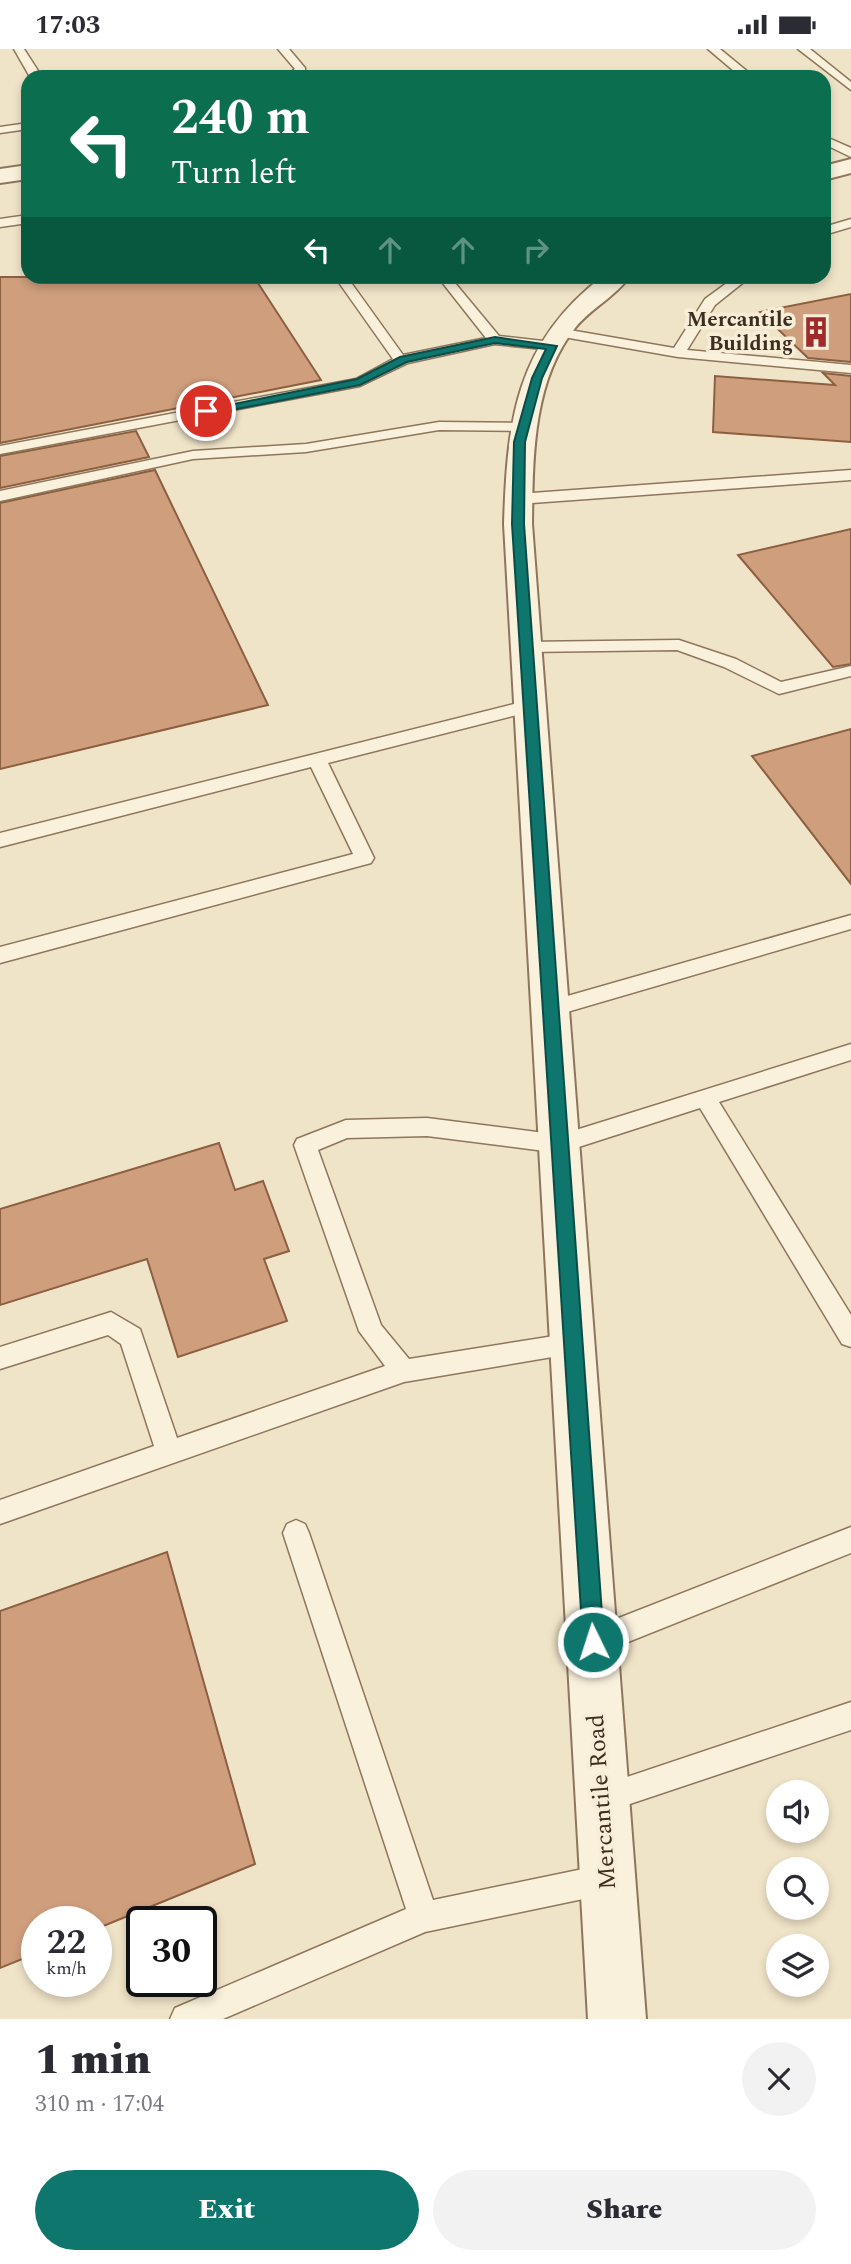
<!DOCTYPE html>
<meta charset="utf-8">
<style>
body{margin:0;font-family:Spectral,serif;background:#f2f2f3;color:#2b2b33;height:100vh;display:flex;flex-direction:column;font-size:26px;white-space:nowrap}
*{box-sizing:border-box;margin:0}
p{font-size:23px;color:#7c7c81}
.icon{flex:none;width:38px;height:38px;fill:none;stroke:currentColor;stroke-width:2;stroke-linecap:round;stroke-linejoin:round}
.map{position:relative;height:1970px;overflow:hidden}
.details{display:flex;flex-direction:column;background:#fff;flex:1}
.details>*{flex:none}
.guide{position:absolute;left:21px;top:21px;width:810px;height:214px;border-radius:21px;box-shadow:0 4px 10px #0003;background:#0b6e4f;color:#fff;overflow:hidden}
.fabs{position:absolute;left:766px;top:1731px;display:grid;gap:14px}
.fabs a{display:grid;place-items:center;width:63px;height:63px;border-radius:50%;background:#fff;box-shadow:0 4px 10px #0003;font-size:35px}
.speed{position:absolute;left:21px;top:1857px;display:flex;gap:14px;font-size:35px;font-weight:700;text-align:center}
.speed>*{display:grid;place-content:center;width:91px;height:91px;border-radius:50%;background:#fff;box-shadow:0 4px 10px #0003;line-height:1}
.speed small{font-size:18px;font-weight:400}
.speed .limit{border:4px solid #111;border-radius:10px;background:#fff;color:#111}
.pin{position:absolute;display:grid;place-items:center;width:60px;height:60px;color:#fff;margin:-30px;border:4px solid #fff;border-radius:50%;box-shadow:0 2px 7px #0007}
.me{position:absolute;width:77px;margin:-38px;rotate:356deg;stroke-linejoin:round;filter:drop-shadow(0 0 5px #0008)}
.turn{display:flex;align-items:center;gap:24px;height:147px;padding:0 35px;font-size:32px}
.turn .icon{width:91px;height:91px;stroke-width:2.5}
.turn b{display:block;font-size:49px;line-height:60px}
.lanes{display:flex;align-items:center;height:66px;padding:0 35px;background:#0003;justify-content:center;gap:35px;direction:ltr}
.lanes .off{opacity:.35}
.round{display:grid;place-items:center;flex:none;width:74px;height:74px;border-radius:37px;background:#f2f2f3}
.head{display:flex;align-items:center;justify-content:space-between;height:119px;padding:0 35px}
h1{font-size:42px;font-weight:800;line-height:52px}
.action{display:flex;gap:14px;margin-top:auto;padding:14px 35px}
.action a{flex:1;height:80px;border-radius:42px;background:#0f766e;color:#fff;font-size:28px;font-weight:800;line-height:80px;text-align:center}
.action a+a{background:#f2f2f3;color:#2b2b33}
.status{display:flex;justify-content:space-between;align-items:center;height:49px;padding:0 35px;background:#fff;direction:ltr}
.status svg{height:19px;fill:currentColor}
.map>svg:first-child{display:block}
.building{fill:#cf9f7d;stroke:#8d5f41;stroke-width:2}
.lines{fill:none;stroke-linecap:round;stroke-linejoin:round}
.lane-casing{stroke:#8d765c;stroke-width:3}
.street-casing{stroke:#8d765c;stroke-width:4}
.lane{fill:#faf1dc;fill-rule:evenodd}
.street{fill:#faf1dc;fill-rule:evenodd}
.route{fill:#0f766e;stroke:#0a4d48;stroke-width:2}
.labels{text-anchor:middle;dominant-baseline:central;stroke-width:7;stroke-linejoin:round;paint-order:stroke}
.far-poi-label{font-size:21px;font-weight:bold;fill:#3d2e20;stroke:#f7eed8;text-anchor:end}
.street-label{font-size:24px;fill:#3d2e20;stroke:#f7eed8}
</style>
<div class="status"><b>17:03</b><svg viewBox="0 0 49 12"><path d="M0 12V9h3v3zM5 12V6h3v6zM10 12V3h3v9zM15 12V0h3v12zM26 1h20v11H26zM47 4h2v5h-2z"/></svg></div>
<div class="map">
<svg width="851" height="1970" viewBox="0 0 851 1970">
<rect width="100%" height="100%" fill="#f0e4c8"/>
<!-- building -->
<path class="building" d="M0 228H254L321 331 0 394Z
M851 245V313L808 309 760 263Z
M823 324 851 327V393L713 383 715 327 835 336Z
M136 382 149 408 0 439V407Z
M155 421 268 656 0 720V454Z
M851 480V615L833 618 738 506Z
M851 680V835L752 707Z
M219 1094 235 1141 263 1132 289 1202 264 1210 287 1272 178 1308 147 1210 0 1256V1160Z
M167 1503 255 1815 96 1880V1872H37V1904L0 1919V1562Z"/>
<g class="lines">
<defs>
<path id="lane" d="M14 0H24L42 28H30Z
M278 0H289L305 19V23L298 28H285L295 20Z
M708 0H720L754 28H741Z
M798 0H810L851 33V41Z
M28 74V80L0 84V78Z
M824 87 851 99V108L824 95Z
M28 166V174L0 178V170Z
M851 170V178L824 186V178Z
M335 228H347L403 306 486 289 438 228H450L499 287 552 293 559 297 552 301 495 295 408 314 360 337 0 405V397L356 330 393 310Z
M735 228H750L715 256 687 301 851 316V324L678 308 558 287 551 283 558 279 674 299 705 250Z
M439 373 524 374 531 378 524 382 439 381 306 403 193 410 0 452V442L193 402 306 395Z
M851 421V431L518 455 510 450 518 445Z
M679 591 736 610 781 633 851 617V627L779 645 724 618 677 601 526 603 518 598 526 593Z
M530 651 536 653 539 657 536 661 328 714 374 809 371 814 0 914V898L353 805 311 718 0 798V784Z
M851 866V880L550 968 543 966 540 960 543 954Z
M851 995V1011L719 1053 851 1266V1298L842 1295 700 1059 560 1104 427 1087 347 1089 318 1101 381 1276 409 1310 573 1284 582 1287 585 1295 582 1303 404 1333 0 1475V1451L154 1397 121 1295 108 1286 0 1320V1298L111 1263 140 1280 177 1389 385 1317 359 1282 294 1096 297 1090 346 1071 427 1069 560 1086Z
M296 1471 305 1475 309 1484 433 1851 607 1815 618 1819 622 1830 618 1841 607 1845 425 1883 223 1970H170L175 1959 406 1860 283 1484 287 1475Z
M851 1478V1504L593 1607 583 1603 579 1593 583 1583Z
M851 1653V1681L603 1764 593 1760 589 1750 593 1740 603 1736Z"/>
<path id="street" d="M851 110V124L824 131V117Z
M28 116V130L0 134V120Z
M602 228H629C615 248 590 260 575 279 532 333 533 410 532 475L646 1970H588L504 475C507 372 516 294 602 228Z"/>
</defs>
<!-- lane casing -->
<use href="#lane" class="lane-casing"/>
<!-- street casing -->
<use href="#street" class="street-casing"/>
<!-- lane -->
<use href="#lane" class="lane"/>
<!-- street -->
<use href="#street" class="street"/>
</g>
<!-- route -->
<path class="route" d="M495 288 557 297 542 329 525 393 524 475 604 1593 601 1600 593 1603 586 1600 583 1593 512 475 514 393 532 329 546 300 495 294 407 313 360 336 206 366 200 362 357 330 400 308Z"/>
<!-- icons -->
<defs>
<symbol id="building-bare" viewBox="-9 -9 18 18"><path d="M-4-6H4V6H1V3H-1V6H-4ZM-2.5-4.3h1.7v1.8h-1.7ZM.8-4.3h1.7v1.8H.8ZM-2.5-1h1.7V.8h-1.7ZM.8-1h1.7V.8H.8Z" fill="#9e2a2b" stroke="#f7eed8" stroke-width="2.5" paint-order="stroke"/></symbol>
</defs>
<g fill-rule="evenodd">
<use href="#building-bare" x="794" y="261" width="44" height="44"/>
</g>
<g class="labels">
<!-- far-poi labels -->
<g class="far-poi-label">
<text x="793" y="271">Mercantile<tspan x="793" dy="24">Building</tspan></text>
</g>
<!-- street labels -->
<g class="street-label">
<text transform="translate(602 1753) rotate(-94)">Mercantile Road</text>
</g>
</g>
</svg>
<div class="fabs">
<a><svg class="icon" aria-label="sound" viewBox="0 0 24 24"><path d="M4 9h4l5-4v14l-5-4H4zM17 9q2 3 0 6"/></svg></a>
<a><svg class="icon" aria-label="search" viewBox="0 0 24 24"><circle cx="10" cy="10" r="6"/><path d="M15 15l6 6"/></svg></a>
<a><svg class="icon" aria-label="layers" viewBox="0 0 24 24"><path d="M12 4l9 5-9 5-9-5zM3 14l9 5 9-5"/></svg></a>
</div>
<div class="speed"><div>22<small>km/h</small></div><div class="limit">30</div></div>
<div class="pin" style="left:206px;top:362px;background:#d93025"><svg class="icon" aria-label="arrive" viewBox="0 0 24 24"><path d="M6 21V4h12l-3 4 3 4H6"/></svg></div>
<svg class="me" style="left:593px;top:1593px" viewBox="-20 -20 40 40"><circle r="17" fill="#0f766e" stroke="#fff" stroke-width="3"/><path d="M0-11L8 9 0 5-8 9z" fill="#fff"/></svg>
<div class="guide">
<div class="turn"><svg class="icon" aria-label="left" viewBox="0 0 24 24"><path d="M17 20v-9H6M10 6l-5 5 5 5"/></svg><div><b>240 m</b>Turn left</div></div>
<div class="lanes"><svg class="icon" aria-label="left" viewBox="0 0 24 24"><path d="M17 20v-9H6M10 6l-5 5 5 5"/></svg><svg class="icon off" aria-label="ahead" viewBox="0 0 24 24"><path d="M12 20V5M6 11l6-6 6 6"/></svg><svg class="icon off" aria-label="ahead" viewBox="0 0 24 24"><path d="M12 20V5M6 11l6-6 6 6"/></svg><svg class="icon off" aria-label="right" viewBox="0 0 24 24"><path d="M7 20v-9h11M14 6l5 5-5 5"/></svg></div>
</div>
</div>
<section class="details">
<div class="head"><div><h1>1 min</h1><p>310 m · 17:04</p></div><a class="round"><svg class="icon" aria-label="close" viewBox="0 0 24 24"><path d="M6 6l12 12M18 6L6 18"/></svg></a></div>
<div class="action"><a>Exit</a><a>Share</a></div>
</section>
